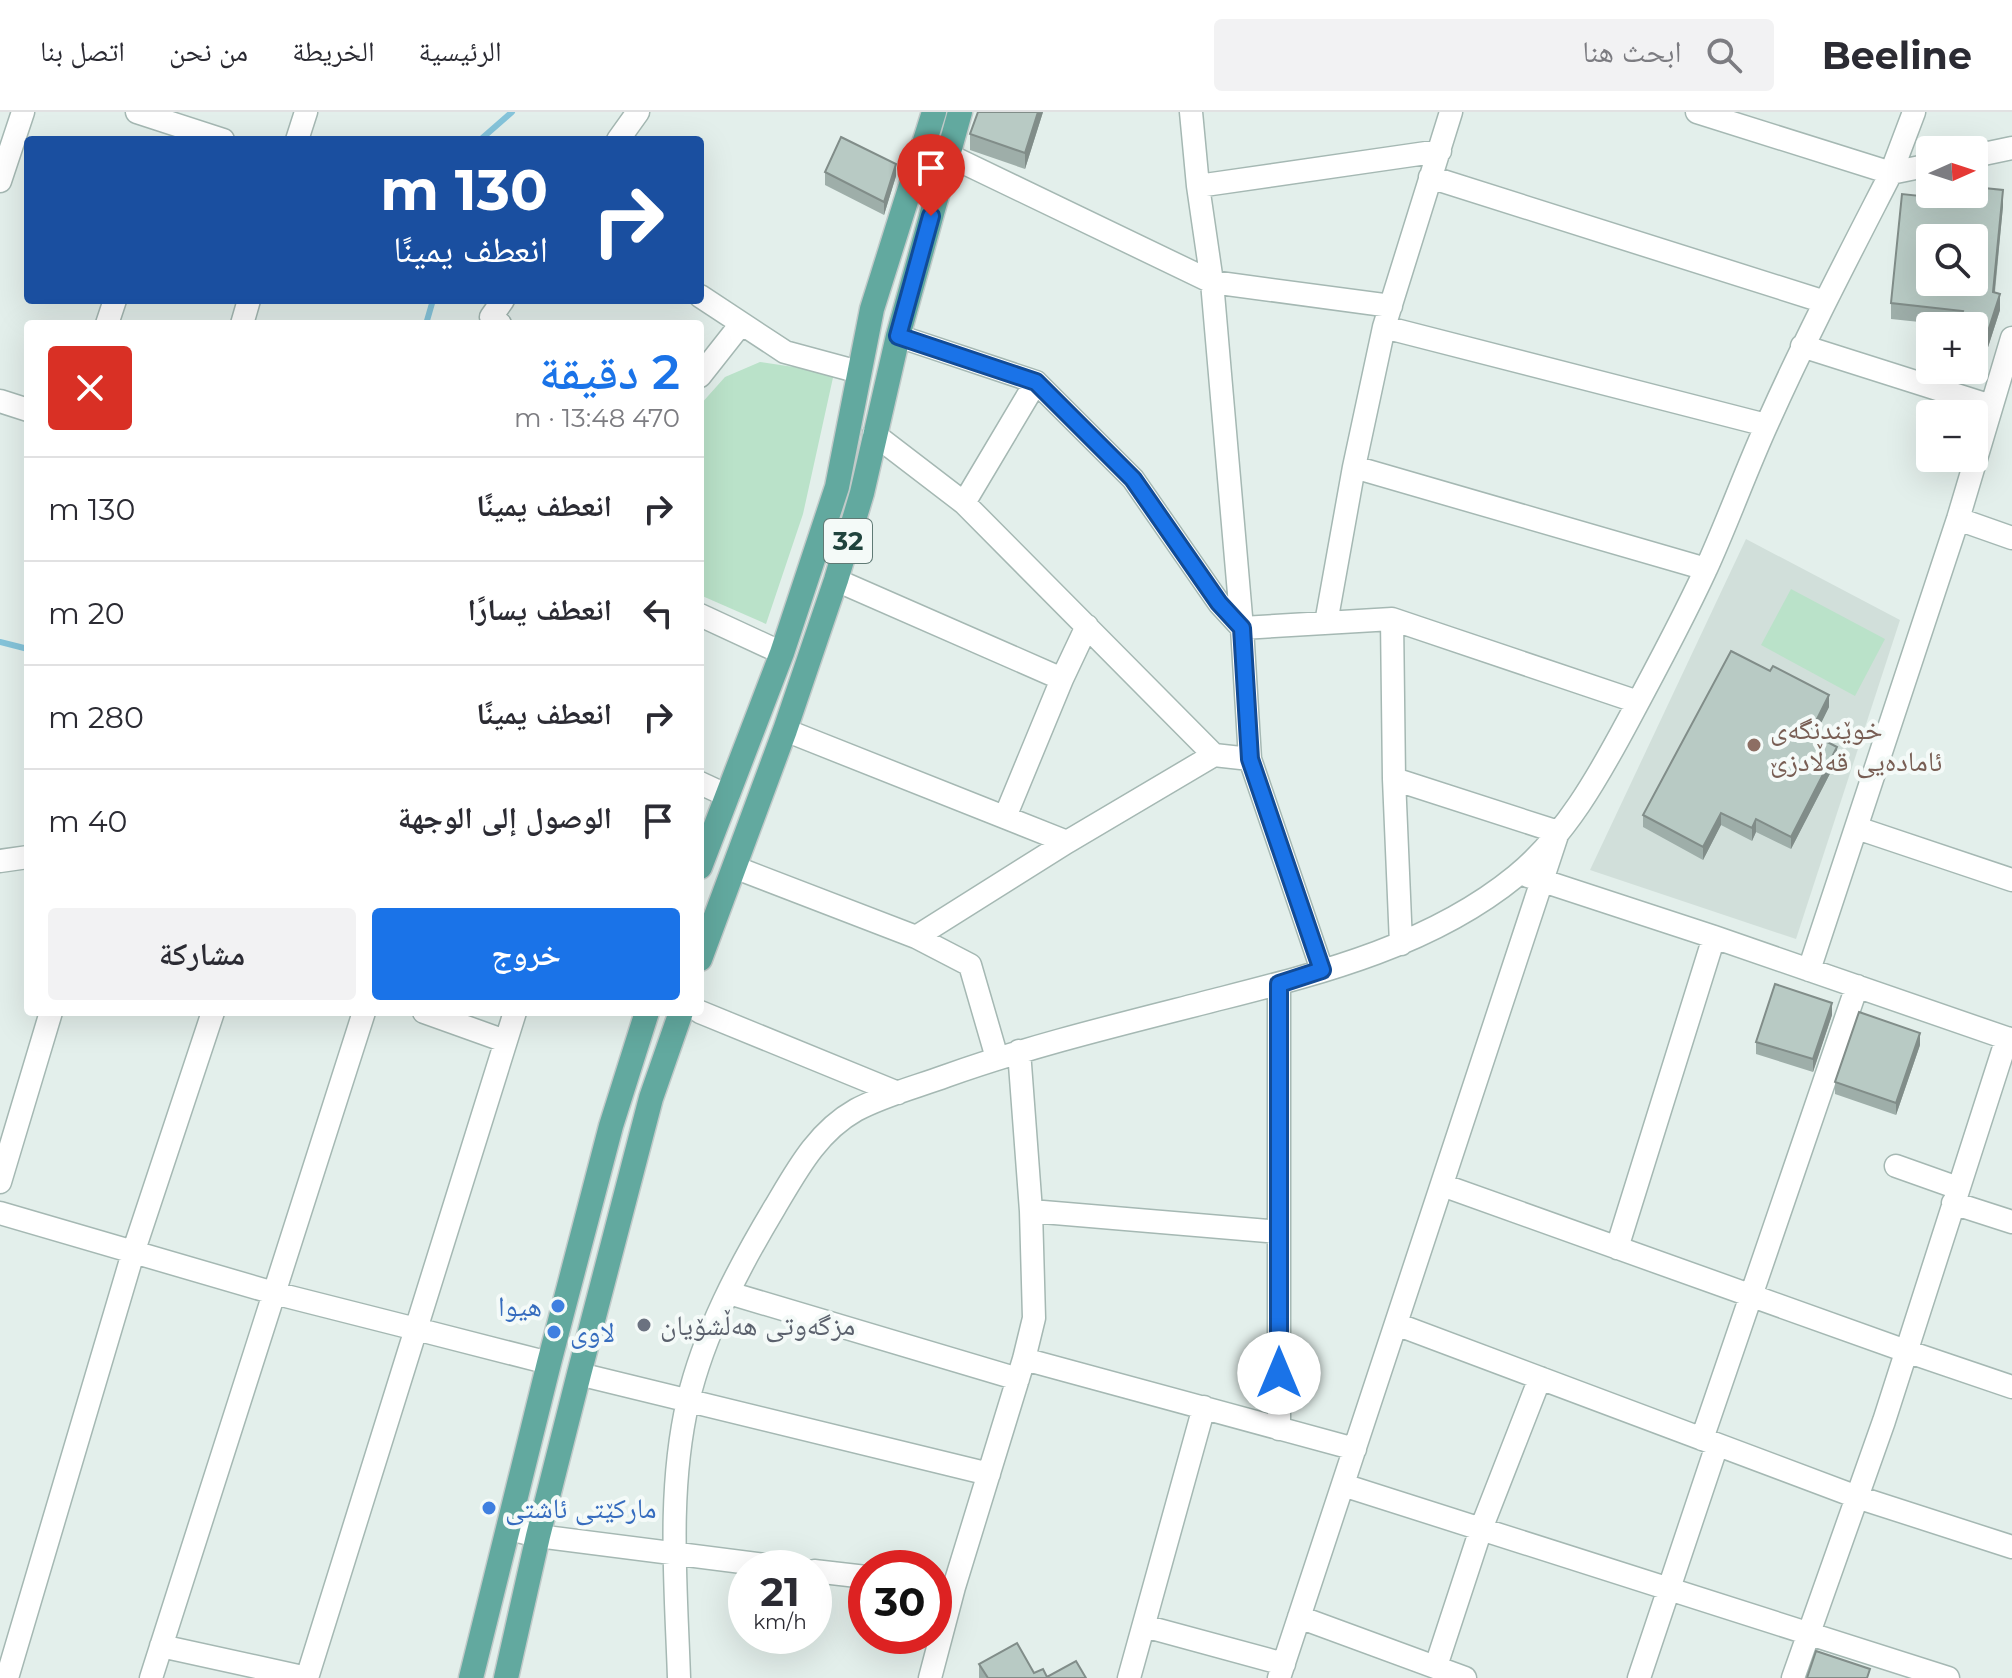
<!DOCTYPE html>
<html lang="ar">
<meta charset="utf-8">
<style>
body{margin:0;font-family:Montserrat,"Noto Naskh Arabic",sans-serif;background:#f2f2f3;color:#2b2b33;direction:rtl;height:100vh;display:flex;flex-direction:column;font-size:30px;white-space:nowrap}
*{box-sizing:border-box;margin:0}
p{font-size:26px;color:#7c7c81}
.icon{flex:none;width:44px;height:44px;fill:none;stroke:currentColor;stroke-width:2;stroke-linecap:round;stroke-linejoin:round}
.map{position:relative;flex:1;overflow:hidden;direction:ltr}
.sheet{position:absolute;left:24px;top:208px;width:680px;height:696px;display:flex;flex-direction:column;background:#fff;border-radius:8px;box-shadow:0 8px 32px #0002;direction:rtl}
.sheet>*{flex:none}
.banner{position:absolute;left:24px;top:24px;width:680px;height:168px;border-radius:8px;box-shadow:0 8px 32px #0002;direction:rtl;background:#1a4fa0;color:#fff;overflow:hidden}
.needle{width:52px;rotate:87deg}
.tools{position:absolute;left:1916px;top:24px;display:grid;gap:16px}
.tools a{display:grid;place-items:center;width:72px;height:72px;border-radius:8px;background:#fff;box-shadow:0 8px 32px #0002;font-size:40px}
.speed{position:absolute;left:728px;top:1438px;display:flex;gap:16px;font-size:40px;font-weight:700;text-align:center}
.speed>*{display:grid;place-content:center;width:104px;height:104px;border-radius:50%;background:#fff;box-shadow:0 8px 32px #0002;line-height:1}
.speed small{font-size:20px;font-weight:400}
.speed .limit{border:12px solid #d22;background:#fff;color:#111}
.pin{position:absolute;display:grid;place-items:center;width:68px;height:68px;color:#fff;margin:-82px -34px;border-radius:50% 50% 50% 0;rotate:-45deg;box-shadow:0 0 8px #0007}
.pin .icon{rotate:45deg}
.me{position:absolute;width:88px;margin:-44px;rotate:0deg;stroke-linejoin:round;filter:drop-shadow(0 0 6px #0008)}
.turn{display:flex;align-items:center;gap:28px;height:168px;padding:0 24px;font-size:36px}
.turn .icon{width:104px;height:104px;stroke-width:2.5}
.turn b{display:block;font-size:56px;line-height:68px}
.round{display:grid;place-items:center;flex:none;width:84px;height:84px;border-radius:8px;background:#f2f2f3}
.head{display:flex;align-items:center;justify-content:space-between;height:136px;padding:0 24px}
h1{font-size:48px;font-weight:600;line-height:60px;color:#1a73e8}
.button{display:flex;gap:16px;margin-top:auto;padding:16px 24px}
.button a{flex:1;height:92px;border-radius:8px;background:#1a73e8;color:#fff;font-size:32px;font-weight:600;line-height:92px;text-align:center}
.button a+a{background:#f2f2f3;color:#2b2b33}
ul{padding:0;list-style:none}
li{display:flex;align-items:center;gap:24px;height:104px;padding:0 24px;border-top:2px solid #e1e1e2}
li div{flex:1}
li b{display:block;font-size:30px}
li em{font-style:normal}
header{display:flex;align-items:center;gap:48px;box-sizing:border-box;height:112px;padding:0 40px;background:#fff;border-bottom:2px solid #e1e1e2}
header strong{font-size:38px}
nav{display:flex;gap:44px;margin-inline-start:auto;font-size:28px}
.search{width:560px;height:72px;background:#f2f2f3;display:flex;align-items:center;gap:20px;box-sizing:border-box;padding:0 28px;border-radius:8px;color:#7c7c81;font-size:30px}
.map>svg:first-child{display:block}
.built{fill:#d1dfda}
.green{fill:#bae2c9}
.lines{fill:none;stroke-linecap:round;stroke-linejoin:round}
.stream{stroke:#85c4da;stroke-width:6}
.minor-casing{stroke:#a5b8b3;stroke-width:25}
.primary-casing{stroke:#c1cac9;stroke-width:27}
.minor{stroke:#fff;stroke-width:22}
.primary{stroke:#62a99f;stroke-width:24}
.wall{fill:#9eaea9}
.shaded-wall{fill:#818d89}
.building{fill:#b8cac4;stroke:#818d89;stroke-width:2;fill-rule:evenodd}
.route-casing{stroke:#114b97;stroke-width:20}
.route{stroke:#1a73e8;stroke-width:14}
.education-dot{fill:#8d6e63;stroke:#f4faf8;stroke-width:3}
.shop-dot{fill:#3f7fe0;stroke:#f4faf8;stroke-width:3}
.worship-dot{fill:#6b7280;stroke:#f4faf8;stroke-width:3}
.labels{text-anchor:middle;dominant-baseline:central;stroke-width:8;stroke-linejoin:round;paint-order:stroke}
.shield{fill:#f4faf8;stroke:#607a75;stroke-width:2}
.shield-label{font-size:26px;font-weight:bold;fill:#20433d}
.education-label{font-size:28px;fill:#785e54;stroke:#f4faf8;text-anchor:start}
.shop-label{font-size:28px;fill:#366cbe;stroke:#f4faf8;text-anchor:start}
.worship-label{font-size:28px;fill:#5b616d;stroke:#f4faf8;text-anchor:start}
</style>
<header>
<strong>Beeline</strong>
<div class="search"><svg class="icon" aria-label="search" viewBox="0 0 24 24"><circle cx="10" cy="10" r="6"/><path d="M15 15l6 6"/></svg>ابحث هنا</div>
<nav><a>الرئيسية</a><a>الخريطة</a><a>من نحن</a><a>اتصل بنا</a></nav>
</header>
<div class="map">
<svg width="2012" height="1566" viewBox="0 0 2012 1566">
<rect width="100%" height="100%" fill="#e3efeb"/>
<!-- built -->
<path class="built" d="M1746 427 1900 508 1796 827 1590 758Z"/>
<!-- green -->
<path class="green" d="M760 250 834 261 803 402 766 512 700 483V293L725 265Z
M1791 477 1885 527 1855 584 1761 533Z"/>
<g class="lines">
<!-- stream -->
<path class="stream" d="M480 28 512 0
M426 212 433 188
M0 530 28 537"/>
<defs>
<path id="minor" d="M137 0 223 28
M1191 0 1198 74 1212 170 1242 516 1250 647 1322 858
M1697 0 1891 61 1914 0
M297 28 306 0
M618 28 638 0
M948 43 1212 170 1391 194
M1974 44 2012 36
M1430 65 1825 190
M0 69 23 0
M1198 74 1440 39
M700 184 785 240 859 260
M107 212 115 188
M242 212 249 188
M500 212 491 205 503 188
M1384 215 1766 313
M898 224 1036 270 1133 367 1219 491 1242 516 1392 507 1638 590
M1802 234 1991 294
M700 264 741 212
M0 289 28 298
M874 322 964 391 1214 643 1250 647
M1354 355 1706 457
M964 391 1036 270
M1958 407 2012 426
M836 468 1062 567
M700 503 782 541
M1392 507 1394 667 1401 832
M1326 511 1354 355 1384 215 1451 0
M785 618 1067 730
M700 671 728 684
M1005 705 1062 567 1087 514
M1857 716 2012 768
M0 749 28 745
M734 755 916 825 970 853 997 946
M1528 764 1714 825 2012 928
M916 825 1067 730 1214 643
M1809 858 1958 407 2012 226
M1279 872V1317
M424 900 505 929
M515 900 416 1217 549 1251
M700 900 898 981
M1896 1054 1958 1076
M0 1070 51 900
M1442 1073 1906 1239 2012 1275
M1953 1091 2012 1110
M1031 1099 1279 1120
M0 1101 274 1181 416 1217 307 1566
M1617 1136 1714 825
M729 1181 1018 1267
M1396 1212 1857 1385 2012 1435
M1024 1247 1355 1337
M579 1262 989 1362
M1702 1327 1857 874
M1343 1373 1948 1566
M509 1417 538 1424 788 1456
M814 1459 866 1465
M1299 1505 1465 1566
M1144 1514 1284 1552
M161 1534 307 1566
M1436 1554 1481 1417 1540 1266
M7 1566 133 1141 213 900
M151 1566 364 900
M679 1566C676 1474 667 1380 688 1289 704 1221 739 1155 775 1095 797 1058 817 1020 856 998 884 983 916 975 946 964 1036 932 1130 910 1223 886 1325 860 1433 832 1516 764 1565 724 1598 665 1628 609 1655 559 1682 509 1706 457 1728 409 1746 358 1768 310 1806 225 1849 143 1891 61L1930 53
M930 1566 954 1475 1024 1247 1034 1206 1031 1099 1019 939
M1129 1566 1204 1295
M1279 1566 1558 720 1394 667
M1639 1566 1717 1333
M1793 1566 1884 1309 2007 926"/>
<path id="primary" d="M700 755 782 541 837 375 872 197 934 0
M700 847 785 618 836 468 862 381 898 224 960 0
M471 1566 549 1251 611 1014 647 900
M506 1566 538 1424 579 1262 651 986 681 900"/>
</defs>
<!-- minor casing -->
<use href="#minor" class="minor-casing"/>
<!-- primary casing -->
<use href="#primary" class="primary-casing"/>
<!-- minor -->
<use href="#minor" class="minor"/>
<!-- primary -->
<use href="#primary" class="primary"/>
</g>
<!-- wall -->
<path class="wall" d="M978 0H1043L1025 57 970 38V22Z
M825 60 896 64 884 103 825 73Z
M2003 94 1995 180 2000 198 1980 260 1974 258V214H1958L1891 207V191Z
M1770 559 1829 595 1814 624 1837 648 1791 737 1756 720 1752 729 1721 713 1703 748 1643 715V703Z
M1832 903 1813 960 1756 942V930Z
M1920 933 1896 1003 1835 982V970Z
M979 1552 1034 1561 1047 1565 1086 1566H979Z"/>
<!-- shaded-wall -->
<path class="shaded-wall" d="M1038 0H1043L1025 57V41Z
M896 52V64L884 103V90Z
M2003 78V94L1993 195V180Z
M2000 182V198L1980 260V244Z
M1829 583V595L1810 634V621Z
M1837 635V648L1791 737V725Z
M1721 701V713L1703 748V735Z
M1756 707V720L1752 729V716Z
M1832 891V903L1813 960V947Z
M1920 921V933L1896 1003V991Z"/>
<!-- building -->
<path class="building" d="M978 0H1038L1025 41 970 22Z
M841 25 896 52 884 90 825 60Z
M1974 75 2003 78 1993 180 2000 182 1980 244 1974 242V214H1958L1963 199 1891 191 1902 82 1948 87 1949 82H1974ZM1930 126H1974V170H1930Z
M1731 539 1770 559 1773 554 1829 583 1810 621 1837 635 1791 725 1756 707 1752 716 1721 701 1703 735 1643 703Z
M1775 872 1832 891 1813 947 1756 930Z
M1859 900 1920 921 1896 991 1835 970Z
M1017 1531 1034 1561 1043 1557 1047 1565 1076 1549 1086 1566H988L979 1552Z
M1816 1539 1870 1557 1867 1566H1807Z"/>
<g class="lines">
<defs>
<path id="route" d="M931 104 898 224 1036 270 1133 367 1219 491 1242 516 1250 647 1322 858 1279 872V1261"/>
</defs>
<!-- route casing -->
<use href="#route" class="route-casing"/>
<!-- route -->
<use href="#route" class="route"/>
</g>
<!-- markers -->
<circle class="education-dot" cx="1754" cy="633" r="8"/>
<g class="shop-dot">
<circle cx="558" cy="1194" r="8"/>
<circle cx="554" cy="1220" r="8"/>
<circle cx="489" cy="1396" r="8"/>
</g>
<circle class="worship-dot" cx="644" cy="1213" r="8"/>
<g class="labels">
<!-- shield labels -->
<rect class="shield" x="824" y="407" width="48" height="44" rx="6"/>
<g class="shield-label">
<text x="848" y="429">32</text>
</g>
<!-- education labels -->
<g class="education-label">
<text x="1770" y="617">خوێندنگەی<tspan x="1770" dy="32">ئامادەیی قەڵادزێ</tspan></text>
</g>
<!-- shop labels -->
<g class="shop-label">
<text x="542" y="1194" text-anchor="end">هیوا</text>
<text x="570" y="1220">لاوی</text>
<text x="505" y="1396">مارکێتی ئاشتی</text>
</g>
<!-- worship labels -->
<g class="worship-label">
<text x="660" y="1213">مزگەوتی ھەڵشۆیان</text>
</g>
</g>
</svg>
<div class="tools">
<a><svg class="needle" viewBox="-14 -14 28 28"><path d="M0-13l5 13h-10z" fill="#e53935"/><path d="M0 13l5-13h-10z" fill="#7c7c81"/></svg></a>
<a><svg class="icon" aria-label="search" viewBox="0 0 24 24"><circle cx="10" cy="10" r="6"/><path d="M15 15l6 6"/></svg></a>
<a>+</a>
<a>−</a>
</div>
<div class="speed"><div>21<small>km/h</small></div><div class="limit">30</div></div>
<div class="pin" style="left:931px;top:104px;background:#d93025"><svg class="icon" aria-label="arrive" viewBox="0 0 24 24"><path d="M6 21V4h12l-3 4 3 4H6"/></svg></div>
<svg class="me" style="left:1279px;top:1261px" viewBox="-20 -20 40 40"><circle r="19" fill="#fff"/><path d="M0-13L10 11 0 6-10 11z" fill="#1a73e8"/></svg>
<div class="banner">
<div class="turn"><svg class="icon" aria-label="right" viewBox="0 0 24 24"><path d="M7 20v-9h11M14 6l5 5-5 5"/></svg><div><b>130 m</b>انعطف يمينًا</div></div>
</div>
<section class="sheet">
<div class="head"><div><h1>2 دقيقة</h1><p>470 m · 13:48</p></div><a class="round" style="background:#d93025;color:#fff"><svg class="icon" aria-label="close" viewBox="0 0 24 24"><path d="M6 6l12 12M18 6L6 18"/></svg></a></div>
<ul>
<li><svg class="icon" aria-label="right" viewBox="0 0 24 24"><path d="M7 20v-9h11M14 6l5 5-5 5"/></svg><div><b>انعطف يمينًا</b></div><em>130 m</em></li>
<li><svg class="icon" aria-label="left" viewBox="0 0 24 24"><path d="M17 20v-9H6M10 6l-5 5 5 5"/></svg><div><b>انعطف يسارًا</b></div><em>20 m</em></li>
<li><svg class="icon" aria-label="right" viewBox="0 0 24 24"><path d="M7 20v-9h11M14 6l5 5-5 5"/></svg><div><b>انعطف يمينًا</b></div><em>280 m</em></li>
<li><svg class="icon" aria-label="arrive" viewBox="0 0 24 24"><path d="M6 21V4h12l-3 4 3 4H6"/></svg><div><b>الوصول إلى الوجهة</b></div><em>40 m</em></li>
</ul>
<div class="button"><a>خروج</a><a>مشاركة</a></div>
</section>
</div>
